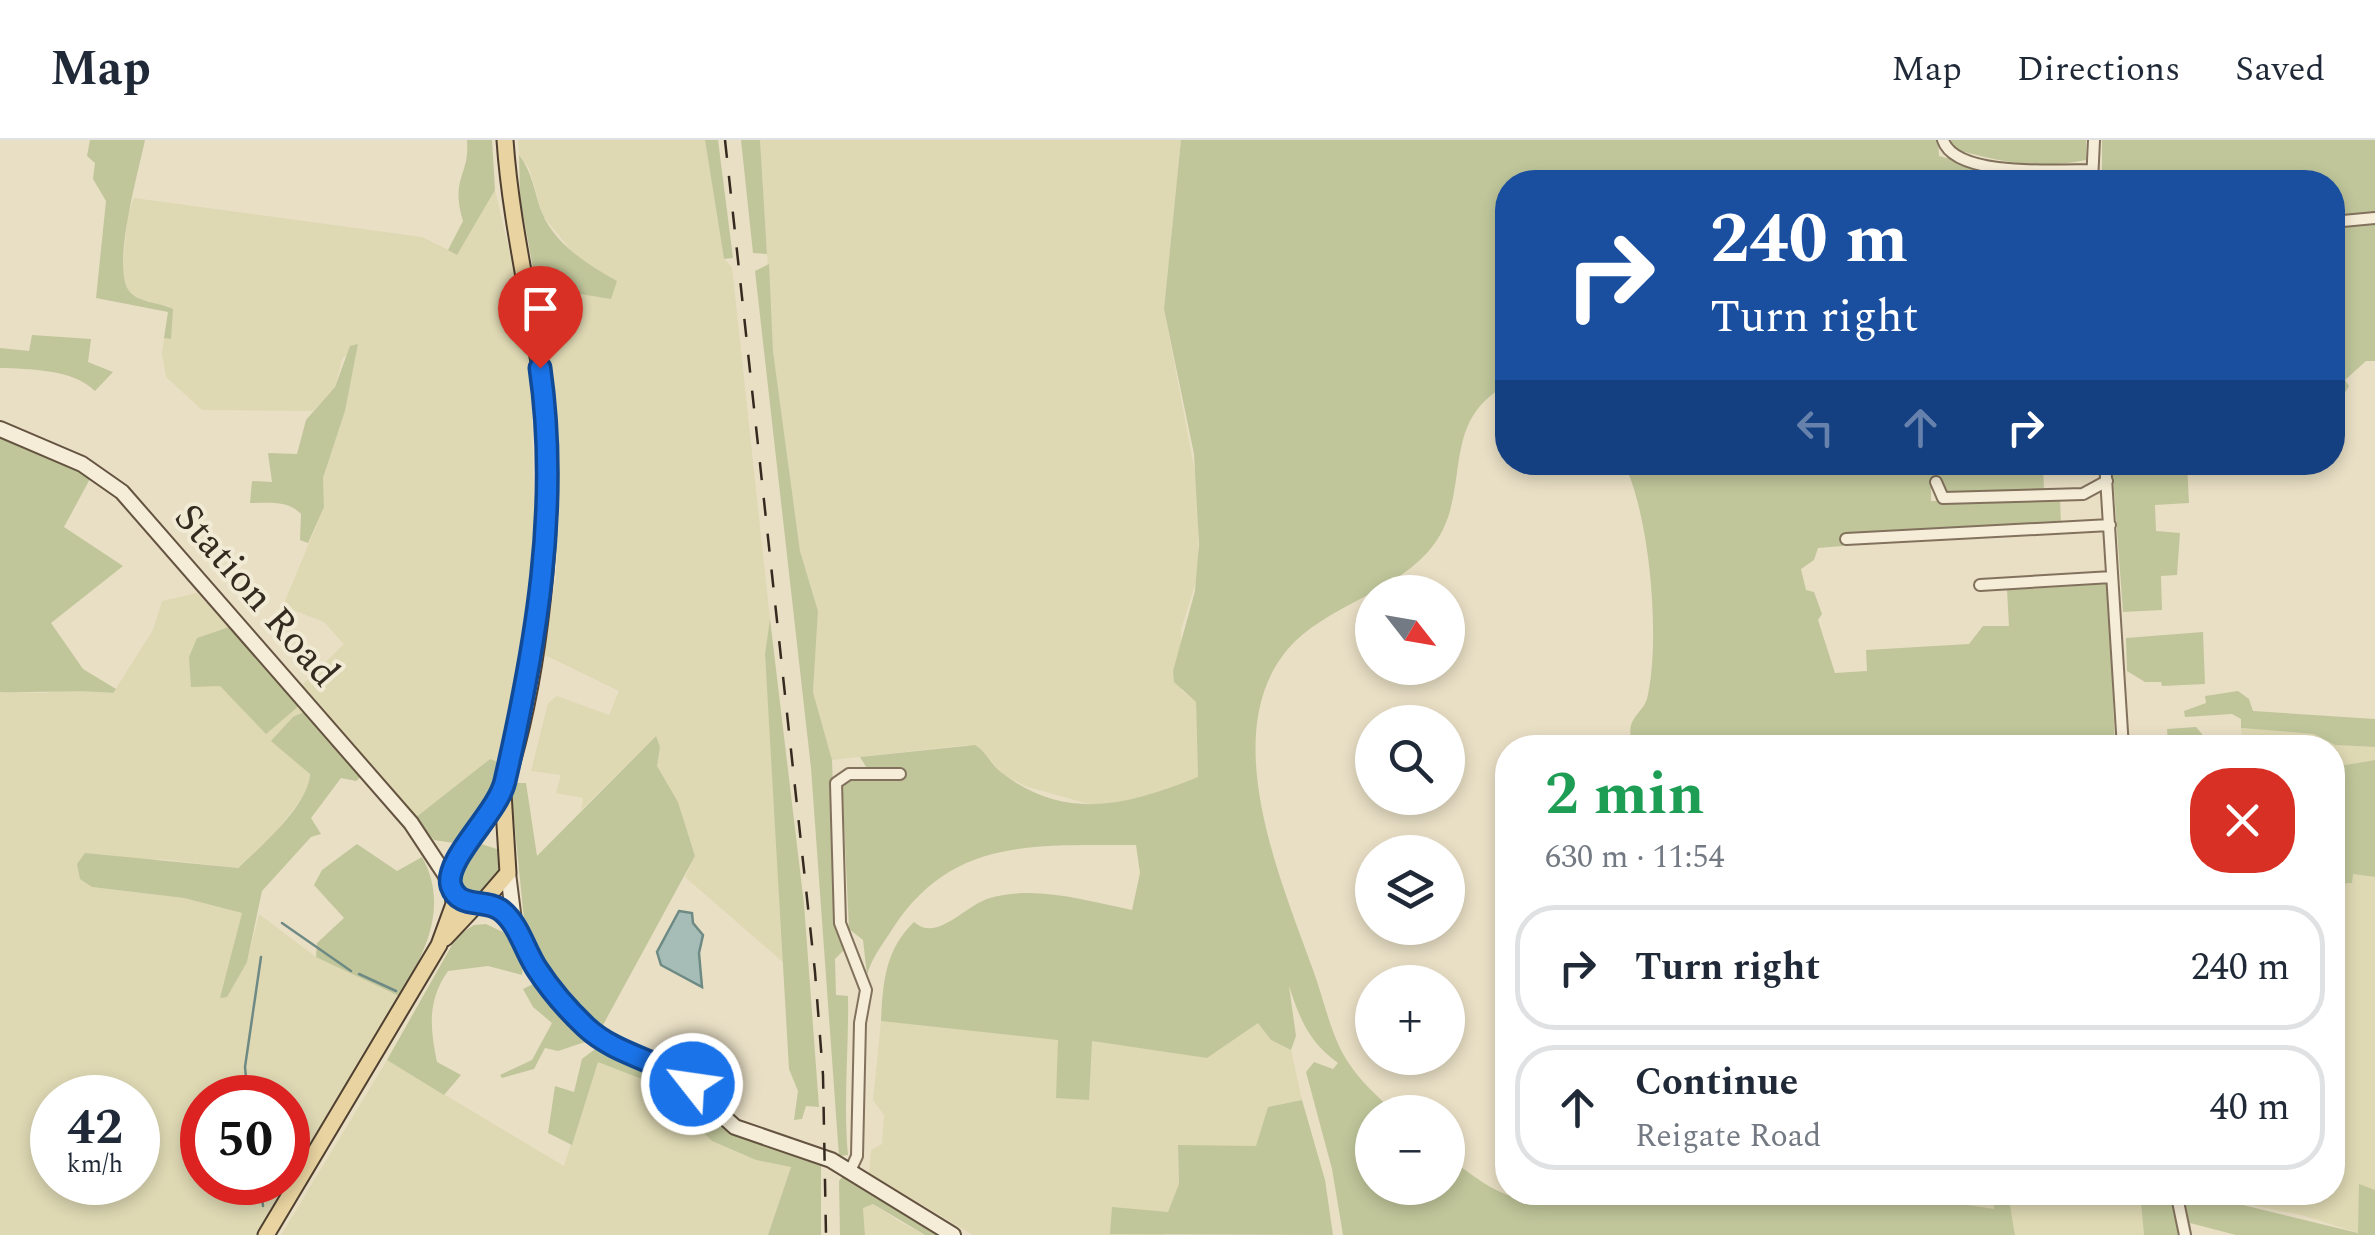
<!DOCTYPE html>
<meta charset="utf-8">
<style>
body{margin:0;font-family:Spectral,serif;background:#f2f2f3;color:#1f2937;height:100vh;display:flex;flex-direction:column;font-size:38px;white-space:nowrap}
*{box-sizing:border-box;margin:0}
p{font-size:32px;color:#747a83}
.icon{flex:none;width:55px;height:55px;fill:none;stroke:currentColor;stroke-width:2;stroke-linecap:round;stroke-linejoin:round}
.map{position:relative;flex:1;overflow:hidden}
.details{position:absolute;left:1495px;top:595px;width:850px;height:470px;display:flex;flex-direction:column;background:#fff;border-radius:40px;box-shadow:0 5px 15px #0003}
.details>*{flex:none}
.top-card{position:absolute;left:1495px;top:30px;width:850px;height:305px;border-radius:40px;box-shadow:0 5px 15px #0003;background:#1a4fa0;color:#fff;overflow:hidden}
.needle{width:65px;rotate:121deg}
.fabs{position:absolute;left:1355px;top:435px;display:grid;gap:20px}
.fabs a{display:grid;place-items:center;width:110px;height:110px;border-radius:50%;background:#fff;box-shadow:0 5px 15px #0003;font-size:50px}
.speed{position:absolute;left:30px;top:935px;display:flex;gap:20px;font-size:50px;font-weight:700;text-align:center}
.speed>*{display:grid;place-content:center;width:130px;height:130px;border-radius:50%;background:#fff;box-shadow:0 5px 15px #0003;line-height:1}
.speed small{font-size:25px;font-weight:400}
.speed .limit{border:15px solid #d22;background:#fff;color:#111}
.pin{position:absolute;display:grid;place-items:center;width:85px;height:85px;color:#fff;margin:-102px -42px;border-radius:50% 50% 50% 0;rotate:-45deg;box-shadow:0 0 10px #0007}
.pin .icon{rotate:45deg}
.me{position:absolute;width:110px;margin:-55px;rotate:300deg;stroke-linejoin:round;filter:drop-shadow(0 0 8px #0008)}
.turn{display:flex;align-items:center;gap:35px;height:210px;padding:0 50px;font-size:45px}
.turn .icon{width:130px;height:130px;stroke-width:2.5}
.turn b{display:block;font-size:70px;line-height:85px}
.lanes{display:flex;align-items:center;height:95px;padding:0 50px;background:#0003;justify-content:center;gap:50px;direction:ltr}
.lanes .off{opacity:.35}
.round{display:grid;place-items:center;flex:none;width:105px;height:105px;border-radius:40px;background:#f2f2f3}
.overview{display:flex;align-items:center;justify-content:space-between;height:170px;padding:0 50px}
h1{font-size:60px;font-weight:700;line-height:75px;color:#1e9e55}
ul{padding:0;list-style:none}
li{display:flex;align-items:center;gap:30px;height:125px;margin:0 20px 15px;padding:0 30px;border:5px solid #e0e1e3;border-radius:40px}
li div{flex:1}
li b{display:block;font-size:38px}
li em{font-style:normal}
header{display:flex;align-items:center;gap:60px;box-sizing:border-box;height:140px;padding:0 50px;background:#fff;border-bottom:2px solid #e0e1e3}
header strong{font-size:48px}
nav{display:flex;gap:55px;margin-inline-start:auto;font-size:35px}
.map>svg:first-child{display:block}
.farmland{fill:#ded8b3;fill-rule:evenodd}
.green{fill:#c0c69a}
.water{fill:#a6bdb7;stroke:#6e8a84;stroke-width:2.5}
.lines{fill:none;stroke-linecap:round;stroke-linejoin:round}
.stream{stroke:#6e8a84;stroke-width:2.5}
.street-casing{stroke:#82725d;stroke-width:14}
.secondary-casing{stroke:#645340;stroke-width:18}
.primary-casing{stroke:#504031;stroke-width:19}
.street{stroke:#f5edd7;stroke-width:10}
.secondary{stroke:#f5edd7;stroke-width:14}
.primary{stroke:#e9d4a1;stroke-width:15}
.rail{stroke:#342a1f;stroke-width:2.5;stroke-dasharray:18 18;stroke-linecap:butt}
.route-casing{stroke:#114b97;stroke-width:25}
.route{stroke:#1a73e8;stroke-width:18}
.labels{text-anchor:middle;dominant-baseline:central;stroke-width:8;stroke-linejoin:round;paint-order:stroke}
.street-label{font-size:40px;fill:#342a1f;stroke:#f1ead4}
</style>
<header>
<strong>Map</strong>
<nav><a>Map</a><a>Directions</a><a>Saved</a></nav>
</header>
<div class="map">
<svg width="2375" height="1095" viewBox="0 0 2375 1095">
<rect width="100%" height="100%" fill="#e9dfc5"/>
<!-- farmland -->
<path class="farmland" d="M518 0H705L724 119 732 127 770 479 765 514 784 823 685 737 695 716 678 662 656 626 660 607 655 597 581 670 583 658 556 653 561 635 531 631 548 563 557 556 609 575 619 551 545 515 556 434 559 317 546 198 553 191 550 165 556 150 578 119 543 76 529 28 519 15Z
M760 0H1181L1164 169 1198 348V435L1181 490V550L1196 562 1198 638 1143 659 1092 665 1025 646 1002 634 984 612 967 605 832 620 813 552 818 471 800 411 773 211Z
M495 50 519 152 531 237 535 404 512 555 496 622 490 619 415 678 300 547 344 504 324 482 283 466 324 367 323 338 345 271 358 204 342 219 335 247 313 271 202 270 166 237 162 214 164 198 170 199 169 166 144 162 128 150 122 135 128 74 134 58 422 97 457 114Z
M197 453 229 487 197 498 220 546 266 593 300 565 306 571 310 648 274 694 237 728 158 719 92 747 184 758 242 773 221 858 247 822 259 774 316 817 399 856 256 1095H0V552L46 553 62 548 113 553 153 490 162 461ZM52 958H138V1042H52ZM202 958H288V1042H202Z
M2241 588 2314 594 2335 605 2375 607V620L2333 627 2332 608 2243 607Z
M2352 734 2375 737V1050L2359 1045V1093L2305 1076 2194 1053 2332 1052 2333 744 2352 743Z
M881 881 1126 903 1207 918 1259 882 1271 900 1291 910 1302 960 1268 967 1257 1006H1178L1179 1044 1165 1095H973L869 1033 871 1010 882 1004 884 975 873 960Z
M387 920 564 1026 597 921 652 943 712 1001 756 1020 791 1027 768 1095H281Z
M1937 1053H1992L1994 1070 1948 1062Z
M2008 1053H2140L2144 1095H2015Z
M873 1064 900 1082 925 1095H865L863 1068Z"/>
<!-- green -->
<path class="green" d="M90 0H145C139 30 110 130 130 152 142 164 159 162 173 169L171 199 164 198 168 172 96 158 106 61 93 39 95 23 87 16Z
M467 0H492L495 50 457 115 448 110 463 81C450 37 470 36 467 0Z
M705 0H718L733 118 724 119Z
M741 0H760L767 114 753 113Z
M1181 0H1938L1939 16 1966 23 1976 32 2077 39 1508 42 1507 245C1438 282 1473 349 1435 403 1399 453 1326 464 1287 510 1217 595 1281 740 1313 830 1324 859 1331 897 1348 922 1360 941 1378 957 1394 972H1372V1048H1448V1017C1489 1048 1518 1073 1571 1052H1937L1948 1062 1994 1069 1992 1053H2008L2015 1095H1343L1332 1029 1306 932 1314 922 1333 929 1338 923C1308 901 1300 879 1289 846L1296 896 1291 910 1271 900 1258 883 1207 918 1092 901 1089 960 1056 958 1058 900 881 881C883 842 885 810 914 782 937 803 965 765 990 758 1035 745 1087 761 1132 770L1140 733 1136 705C1039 706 953 695 893 788 883 804 872 817 867 835L863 800 849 789 842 640 868 630 860 617 975 605C987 612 991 625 1002 633 1067 683 1131 664 1198 637L1196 562 1174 542 1173 531 1195 451 1199 404 1194 314 1164 169Z
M1951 0H2086V20C2038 30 2000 22 1954 9Z
M2102 0H2375V72L2333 78 2332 42H2102Z
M519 15C533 33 534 52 542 73 556 105 588 125 617 141L611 159 556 150 550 165 553 191 546 198 520 58Z
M2375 83V221H2366L2345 240 2349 246 2333 271 2332 86Z
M769 124 773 211 800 411 818 471 813 552 832 620 838 785 843 811 835 819 836 855 848 856C849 908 843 964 848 1015L839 1016 811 628 755 131Z
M32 195 91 199 88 222 113 232 95 251C73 229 29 229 0 228V208L29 211Z
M358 204 345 271 323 338 324 367 308 403 300 400 301 374C288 360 269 363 250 363L252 341 272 342 268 313 297 314 306 280 335 247 350 206Z
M0 297 91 337 64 387 123 426 51 483 83 529 116 549 113 553C74 549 39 553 0 552Z
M1624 323H2043L2044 352 1947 355 1940 338H1931V361L2060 359 2061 386 1844 394 1843 406 1818 408 1814 420 1801 429 1806 450 1814 452 1822 474 1818 480 1835 533 1867 531 1866 510 1969 504 1983 486H2009L2007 450 2108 444 2115 607H1630C1632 599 1629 593 1631 585 1634 575 1644 569 1647 559 1661 501 1650 376 1624 323Z
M2112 323H2187L2189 363 2155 365 2156 391 2180 393 2177 435 2161 436 2162 470 2123 472Z
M770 479 804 764 819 967 806 966 802 979 794 980 798 951 789 929 765 514Z
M229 487 300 565 266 594 220 546 191 547 189 517 197 498Z
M2203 492 2205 544 2162 546 2161 542H2145L2127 531 2126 498Z
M2238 551 2249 559 2253 571 2375 579V607L2335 605 2314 594 2241 588V579L2232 574 2185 577 2184 571 2206 563 2205 556Z
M306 571 364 634 356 641 341 638 311 678 321 694 311 697 262 751 247 822 227 857 220 858 242 773 184 758 92 747 80 739 77 724 85 713 238 728C260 707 309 665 310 634L271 601 293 577Z
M2196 587 2213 607 2168 604 2167 589Z
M656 596 660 607 657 626 678 662 695 716 603 885 574 868 526 800 512 659 516 643H526L537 716Z
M490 619 500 623 481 676 454 703 434 700 415 678Z
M2375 620V737L2353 734 2352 743 2333 744V627Z
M478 703 500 710 503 730 481 756 471 758C447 737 460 724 478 703Z
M357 704 397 731 422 717C449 765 426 812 399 856L316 817 317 803 344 778 314 745 322 730Z
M486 784 505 793 524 818 522 835 488 826 448 831C427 861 430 888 437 922L461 935 444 955 387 920 457 796 474 785Z
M535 843 585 902 558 911 545 908 534 929 502 938 500 935 532 920 552 883 533 867 523 849Z
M595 909 650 927 674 940 730 990 821 1023V1095H768L791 1027 756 1020 712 1001 652 943 598 922 572 1005 548 993 555 946 574 952 582 919Z
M1302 960 1325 1040 1333 1095 1110 1094 1112 1067 1168 1072 1179 1044 1178 1005 1256 1006 1268 967Z
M846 1032 945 1095H925L873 1064 863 1068 865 1095H840L839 1041Z
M2359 1044 2375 1050V1095H2236L2190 1083 2192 1095H2144L2140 1053H2194L2358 1093Z"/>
<!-- water -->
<path class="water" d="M679 771 692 773 693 783 703 795 699 813 702 847 661 825 657 812Z"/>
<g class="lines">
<!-- stream -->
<path class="stream" d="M282 783 351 831
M359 834 396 851
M248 958 245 927 261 817
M260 1042 263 1066"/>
<defs>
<path id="street" d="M1943 0C1955 38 2059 30 2092 30
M2092 42 2094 0
M2332 82 2375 78
M2105 322 2123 608
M1936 342 1943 358 2083 354 2107 341
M1846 399 2110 385
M1980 445 2112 437
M850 1031 857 1016 860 883 866 850 840 783 836 643 849 634H900
M2176 1052 2185 1095"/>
<path id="secondary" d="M0 289 82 324 122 352 411 683 450 742
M508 733 514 781
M483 762 505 773 537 830 588 889 619 910 674 932 735 987 831 1020 953 1095"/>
<path id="primary" d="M453 752 468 763 483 762 508 733 503 653
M445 798 477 764
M266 1095 439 805 454 764 451 731C466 702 493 681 504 648 539 544 558 373 545 264 534 176 511 88 505 0"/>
</defs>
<!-- street casing -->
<use href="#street" class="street-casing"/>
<!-- secondary casing -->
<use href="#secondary" class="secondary-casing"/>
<!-- primary casing -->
<use href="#primary" class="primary-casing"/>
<!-- street -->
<use href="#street" class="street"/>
<!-- secondary -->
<use href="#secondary" class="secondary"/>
<!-- primary -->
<use href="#primary" class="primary"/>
<!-- rail -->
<path class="rail" d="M725 0 815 832 823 935 826 1095"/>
</g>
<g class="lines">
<defs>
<path id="route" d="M540 228C560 367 536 505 505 641 498 673 443 720 451 746 459 770 486 758 502 771 519 785 525 811 537 829 550 849 568 870 586 887 616 915 658 920 692 944"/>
</defs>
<!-- route casing -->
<use href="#route" class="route-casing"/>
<!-- route -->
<use href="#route" class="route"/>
</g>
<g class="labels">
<!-- street labels -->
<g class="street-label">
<text transform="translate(256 456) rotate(49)">Station Road</text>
</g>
</g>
</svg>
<div class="fabs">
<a><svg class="needle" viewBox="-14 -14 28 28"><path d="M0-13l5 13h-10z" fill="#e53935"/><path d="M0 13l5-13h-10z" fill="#747a83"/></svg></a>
<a><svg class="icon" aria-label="search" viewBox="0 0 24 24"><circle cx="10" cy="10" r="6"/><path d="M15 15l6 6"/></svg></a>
<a><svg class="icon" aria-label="layers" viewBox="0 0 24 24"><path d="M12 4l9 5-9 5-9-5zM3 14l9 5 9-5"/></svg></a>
<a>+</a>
<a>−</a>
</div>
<div class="speed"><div>42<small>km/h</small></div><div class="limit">50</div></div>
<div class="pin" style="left:540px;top:228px;background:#d93025"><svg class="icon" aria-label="arrive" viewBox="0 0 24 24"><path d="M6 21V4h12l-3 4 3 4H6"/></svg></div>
<svg class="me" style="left:692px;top:944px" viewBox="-20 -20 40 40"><circle r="17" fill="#1a73e8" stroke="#fff" stroke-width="3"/><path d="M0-11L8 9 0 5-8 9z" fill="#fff"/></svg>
<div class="top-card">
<div class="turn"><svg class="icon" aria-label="right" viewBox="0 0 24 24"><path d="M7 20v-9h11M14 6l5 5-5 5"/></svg><div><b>240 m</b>Turn right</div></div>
<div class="lanes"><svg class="icon off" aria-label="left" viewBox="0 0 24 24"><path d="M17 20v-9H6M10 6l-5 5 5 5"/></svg><svg class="icon off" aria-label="ahead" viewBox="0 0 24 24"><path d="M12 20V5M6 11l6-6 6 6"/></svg><svg class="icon" aria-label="right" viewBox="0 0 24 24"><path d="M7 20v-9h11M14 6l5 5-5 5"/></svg></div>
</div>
<section class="details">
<div class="overview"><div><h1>2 min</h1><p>630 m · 11:54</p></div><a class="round" style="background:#d93025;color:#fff"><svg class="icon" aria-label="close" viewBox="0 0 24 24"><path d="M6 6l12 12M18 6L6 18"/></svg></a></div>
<ul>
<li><svg class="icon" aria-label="right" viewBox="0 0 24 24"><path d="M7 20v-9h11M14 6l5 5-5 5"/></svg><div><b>Turn right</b></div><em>240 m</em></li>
<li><svg class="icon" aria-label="ahead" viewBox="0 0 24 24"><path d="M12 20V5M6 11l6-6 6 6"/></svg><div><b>Continue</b><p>Reigate Road</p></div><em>40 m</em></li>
</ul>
</section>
</div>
